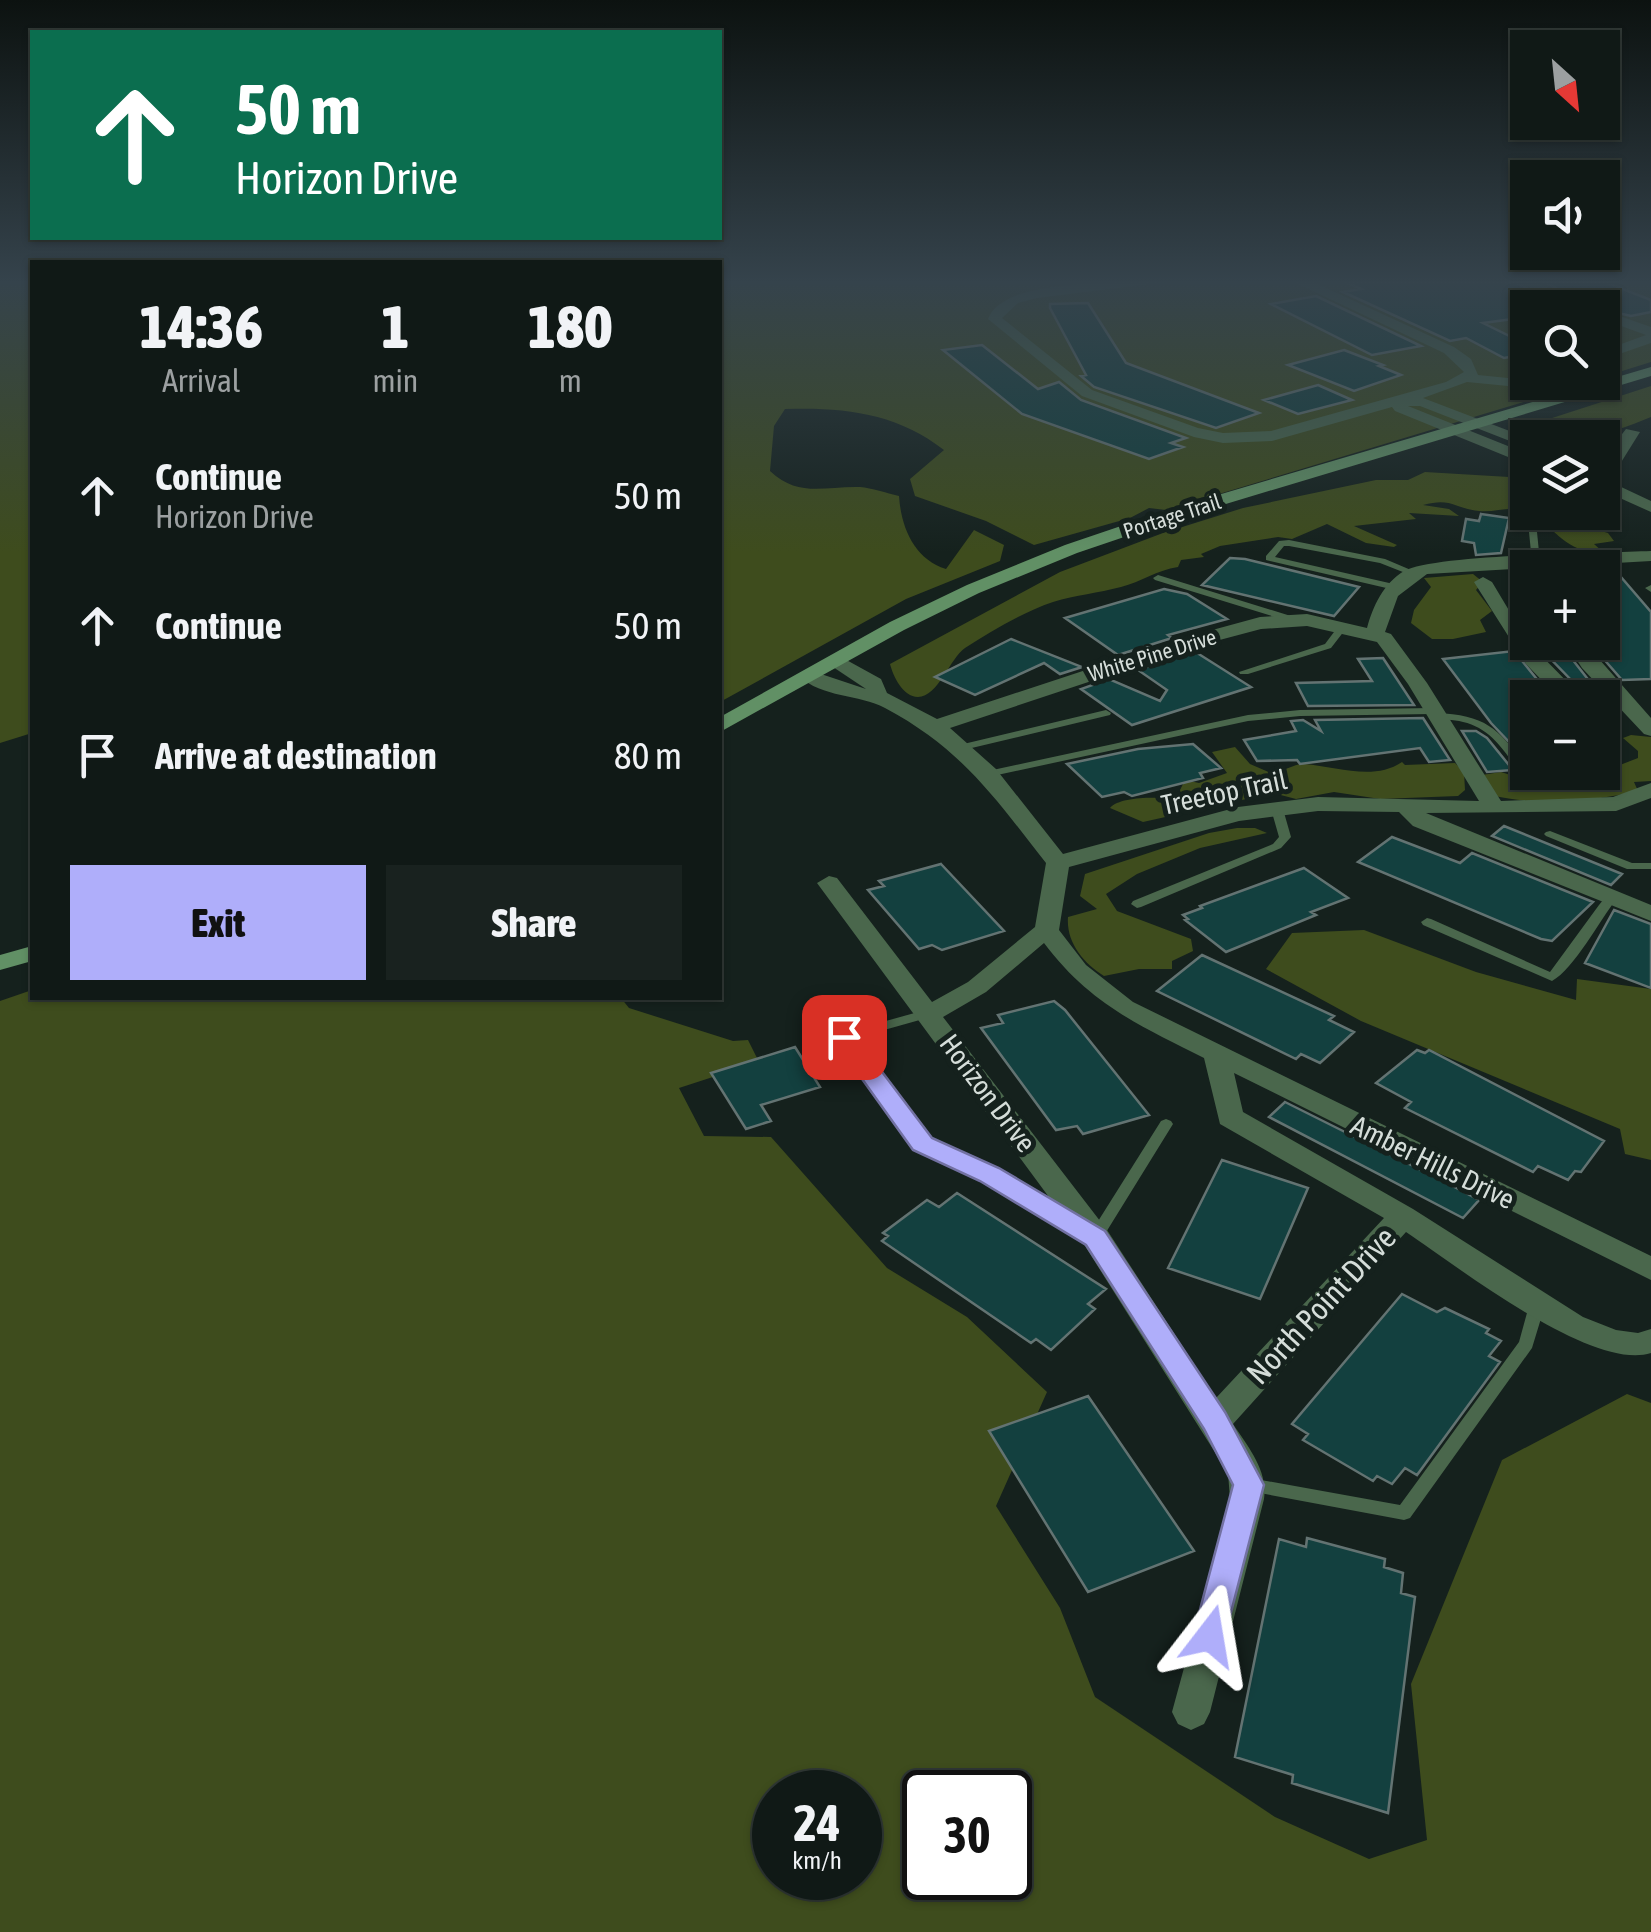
<!DOCTYPE html>
<meta charset="utf-8">
<style>
body{margin:0;font-family:"Asap Condensed",sans-serif;background:#19221f;color:#f1f3f6;height:100vh;display:flex;flex-direction:column;font-size:38px;white-space:nowrap}
*{box-sizing:border-box;margin:0}
p{font-size:32px;color:#9ca0a1}
.icon{flex:none;width:55px;height:55px;fill:none;stroke:currentColor;stroke-width:2;stroke-linecap:round;stroke-linejoin:round}
.map{position:relative;flex:1;overflow:hidden}
.side{position:absolute;left:30px;top:260px;width:692px;height:740px;display:flex;flex-direction:column;background:#101916;border-radius:0px;box-shadow:0 2px 8px #0004,0 0 0 2px #303835}
.side>*{flex:none}
.top-card{position:absolute;left:30px;top:30px;width:692px;height:210px;border-radius:0px;box-shadow:0 2px 8px #0004,0 0 0 2px #303835;background:#0b6e4f;color:#fff;overflow:hidden}
.needle{width:65px;rotate:153deg}
.fabs{position:absolute;left:1510px;top:30px;display:grid;gap:20px}
.fabs a{display:grid;place-items:center;width:110px;height:110px;border-radius:0px;background:#101916;box-shadow:0 2px 8px #0004,0 0 0 2px #303835;font-size:50px}
.speed{position:absolute;left:752px;top:1770px;display:flex;gap:20px;font-size:50px;font-weight:700;text-align:center}
.speed>*{display:grid;place-content:center;width:130px;height:130px;border-radius:50%;background:#101916;box-shadow:0 2px 8px #0004,0 0 0 2px #303835;line-height:1}
.speed small{font-size:25px;font-weight:400}
.speed .limit{border:5px solid #111;border-radius:15px;background:#fff;color:#111}
.pin{position:absolute;display:grid;place-items:center;width:85px;height:85px;color:#fff;margin:-42px;border-radius:20px;box-shadow:0 5px 15px #0006}
.me{position:absolute;width:110px;margin:-55px;rotate:14deg;stroke-linejoin:round;filter:drop-shadow(0 0 8px #0008)}
.turn{display:flex;align-items:center;gap:35px;height:210px;padding:0 40px;font-size:45px}
.turn .icon{width:130px;height:130px;stroke-width:2.5}
.turn b{display:block;font-size:70px;line-height:85px}
.eta{display:flex;justify-content:space-evenly;align-items:center;height:170px;text-align:center}
.eta b{font-size:60px;font-weight:800;line-height:70px}
.primary-button{display:flex;gap:20px;margin-top:auto;padding:20px 40px}
.primary-button a{flex:1;height:115px;border-radius:0px;background:#afaefa;color:#111;font-size:40px;font-weight:800;line-height:115px;text-align:center}
.primary-button a+a{background:#19221f;color:#f1f3f6}
ul{padding:0;list-style:none}
li{display:flex;align-items:center;gap:30px;height:130px;padding:0 40px}
li div{flex:1}
li b{display:block;font-size:38px}
li em{font-style:normal}
.map>svg:first-child{display:block}
.green{fill:#3e4c1d;fill-rule:evenodd}
.building{fill:#13403f;stroke:#637372;stroke-width:2.5}
.lines{fill:none;stroke-linecap:round;stroke-linejoin:round}
.service{fill:#4a674c;fill-rule:evenodd}
.minor{fill:#4a674c;fill-rule:evenodd}
.secondary{fill:#619065;fill-rule:evenodd}
.route{fill:#afaefa;stroke:#7271a2;stroke-width:2.5}
.labels{text-anchor:middle;dominant-baseline:central;stroke-width:10;stroke-linejoin:round;paint-order:stroke}
.far-street-label{font-size:22px;fill:#d5ddd9;stroke:#15211d}
.street-label{font-size:28px;fill:#d5ddd9;stroke:#15211d}
.near-street-label{font-size:32px;fill:#d5ddd9;stroke:#15211d}
</style>
<div class="map">
<svg width="1651" height="1932" viewBox="0 0 1651 1932">
<rect width="100%" height="100%" fill="#15211d"/>
<!-- green -->
<path class="green" d="M0 282H32V733L0 743Z
M720 282H1651V362L1603 377 1602 308H1528V382L1586 383 1166 510 1149 508 1130 518 1034 545 986 521 915 496 910 479 944 450C897 413 844 407 785 409L774 426 770 471C799 498 824 486 860 487 872 488 886 493 899 496 901 527 914 559 946 569L974 530 1004 545 1000 561 906 599 720 702Z
M1651 386V417C1608 434 1590 443 1549 419Z
M1425 472 1527 478V511C1509 505 1495 513 1479 511 1454 508 1451 497 1423 505L1449 509 1459 516 1409 513 1416 519 1354 526 1397 545 1394 547 1366 543 1327 524 1292 539 1278 537 1220 546 1201 554 1204 557 1181 560 1178 567C1157 570 1141 582 1121 587 1098 593 1076 595 1053 602 1023 612 992 631 965 648 950 658 938 697 918 697 903 697 893 676 890 664L1060 572 1163 533 1243 508 1376 480H1408Z
M1603 504 1614 508 1616 514 1604 522 1584 526 1608 533 1614 541 1594 544 1603 552C1570 555 1556 531 1532 513L1602 512Z
M1473 574 1483 582 1476 590 1492 611 1480 620 1486 632 1453 639H1432L1411 623 1414 610 1431 587 1424 578Z
M1631 735 1651 737V781L1634 782 1638 791C1589 802 1540 807 1491 795L1482 775 1501 772 1535 783 1567 773 1589 776 1602 772 1638 758V751L1623 738Z
M1235 747 1250 764 1273 774C1281 772 1296 763 1304 764 1338 767 1374 781 1402 762L1405 765 1455 763 1464 772 1465 790 1458 796 1380 799 1334 792 1296 799 1273 793 1143 822 1110 808C1121 795 1165 797 1182 800L1180 790 1185 780 1199 783 1227 773 1212 752Z
M1237 828H1255L1267 833 1200 848 1137 874 1106 894 1117 911 1191 939 1193 951 1172 961V969H1139L1104 976C1083 963 1066 942 1068 917L1097 909 1080 896 1085 874 1209 833Z
M1364 930 1476 972 1576 1000 1577 979 1651 989V1160L1625 1154 1620 1129 1361 1021 1266 969 1292 933Z
M32 990V998H621L629 1008 733 1041 748 1040 759 1062 679 1088 704 1136 771 1137 887 1268 967 1317 1047 1392 996 1506 1060 1608 1095 1697 1275 1817 1369 1859 1427 1840 1411 1684 1502 1460 1627 1394 1651 1403V1932H0V1001ZM775 1792H860V1878H775ZM925 1792H1010V1878H925Z"/>
<!-- building -->
<path class="building" d="M1346 282H1515L1564 308H1528V317L1483 323 1528 345V354L1504 358 1466 338 1450 341 1343 292 1361 289Z
M1544 282H1605L1651 300V312L1631 316 1597 308Z
M1316 296 1421 346 1372 355 1271 304Z
M1088 303 1126 363 1259 413 1216 428 1094 387 1081 376 1086 375 1050 308V304Z
M982 345 1038 389 1059 382 1081 400 1186 438 1171 443 1183 447 1149 459 1022 414 943 350Z
M1344 350 1383 365 1379 366 1401 375 1354 391 1288 365Z
M1318 385 1352 400 1298 414 1264 400Z
M1481 514 1509 518 1501 553 1476 555 1474 543 1462 541 1466 519 1479 521Z
M1230 558 1245 559 1359 587 1334 616 1202 585Z
M1621 577 1651 612V679L1622 680 1602 657V578Z
M1164 589 1187 594 1227 619 1168 635 1172 638 1118 655 1065 618Z
M1011 639 1082 667 1060 674 1044 663 975 695 935 677Z
M1542 650H1565L1594 687H1578Z
M1194 651 1251 687 1132 725 1081 689 1109 679 1160 701 1167 690 1138 670Z
M1514 651 1544 688 1528 689V762L1491 723 1443 659Z
M1383 658 1414 705 1308 706 1296 683 1372 681 1358 659Z
M1423 718 1450 760 1429 762 1420 748 1300 764 1297 760 1257 761 1244 740 1296 731 1291 721 1303 720 1321 731 1315 720Z
M1462 731H1476L1487 738 1513 770 1487 772Z
M1193 744 1221 768 1200 773 1203 778 1132 796 1124 792 1102 797 1067 764 1138 749Z
M1504 826 1622 874 1611 885 1492 836Z
M1392 837 1460 863 1472 853 1593 902 1552 941 1541 939 1358 862Z
M941 864 1004 931 942 950 932 945 919 949 868 890 884 886 879 881Z
M1304 868 1348 898 1311 912 1316 915 1226 952 1185 920 1188 919 1183 915 1202 908 1200 906Z
M1614 910 1651 924V988L1585 963Z
M1202 955 1334 1016 1329 1020 1354 1032 1320 1063 1301 1054 1296 1059 1157 991Z
M1054 1001 1065 1010 1149 1115 1083 1134 1077 1126 1056 1130 981 1028 1003 1023 998 1015Z
M795 1047 820 1087 761 1105 771 1121 746 1129 711 1073Z
M1417 1050 1425 1053 1429 1050 1604 1141 1581 1172 1575 1171 1568 1180 1538 1166 1533 1172 1405 1108 1411 1102 1376 1083Z
M1285 1102 1443 1181 1479 1200 1463 1218 1269 1117Z
M1222 1160 1308 1188 1260 1299 1168 1268Z
M957 1193 1106 1289 1088 1304 1095 1309 1051 1350 1036 1339 1031 1343 882 1241 888 1236 883 1233 927 1200 939 1207Z
M1402 1294 1437 1312 1445 1308 1489 1329 1486 1333 1501 1341 1489 1356 1500 1362 1417 1475 1405 1468 1392 1484 1377 1476 1373 1481 1303 1440 1308 1434 1292 1424Z
M1088 1396 1194 1551 1088 1592 989 1431Z
M1307 1538 1385 1559 1384 1567 1403 1573 1401 1593 1415 1597 1388 1813 1292 1783 1293 1775 1235 1757 1279 1539 1306 1547Z"/>
<g class="lines">
<!-- service -->
<path class="service" d="M1532 519 1536 522 1540 562 1536 565 1532 562 1528 522Z
M1289 540 1385 559 1418 573 1413 576 1380 563 1289 546H1284L1275 557 1398 585 1400 587 1395 590 1266 560V556L1279 541Z
M1158 575 1294 617 1296 619 1294 621H1288L1155 580 1153 578Z
M1651 585V592L1645 588Z
M1343 623 1348 626 1331 648 1248 674H1240L1239 672 1325 644 1340 624Z
M1432 708 1436 709V713C1487 715 1499 729 1528 769V772L1530 773 1529 775H1521C1506 753 1491 728 1463 722 1453 719 1442 720 1431 718V714L1300 716 1248 721 988 777 983 774 988 771 1248 715 1300 710Z
M1106 710 1111 713 1110 715 959 751 954 748 955 746Z
M1277 806 1283 809 1291 837 1281 848 1141 907 1137 908 1131 904 1133 901 1273 844 1279 837 1271 809Z
M1550 831 1632 863H1651V869H1627L1546 836 1544 834 1546 832Z
M1611 894 1617 898C1600 920 1574 969 1552 981L1423 925 1421 922 1427 918 1431 919 1550 972 1599 905 1607 895Z
M929 1009 935 1013 934 1016 852 1039 927 1141 995 1171 1083 1224 1085 1228 1083 1232H1073L985 1179 917 1147 837 1037 839 1034Z
M1166 1119 1171 1121 1173 1124 1100 1242 1095 1243 1090 1242 1088 1238 1090 1234 1161 1121Z
M1538 1296 1543 1298 1546 1302 1532 1348 1410 1518 1404 1520 1244 1490 1241 1485 1244 1480 1250 1478 1400 1505 1519 1342 1530 1302 1533 1298Z"/>
<!-- minor -->
<path class="minor" d="M1119 282H1166L1037 298 1018 303 1002 318 1092 390 1198 428 1223 433 1271 431 1446 382 1464 372 1444 353 1294 282H1313L1454 347 1471 359 1478 375 1508 378 1528 374V382L1508 386 1467 382 1423 398 1528 438V448L1420 406H1408L1528 454V465L1395 411 1392 407 1272 441 1223 443 1194 437 1082 396 988 319C1001 283 1086 285 1119 282Z
M1518 282H1535L1593 308H1574Z
M1602 310 1651 327V343L1602 360V351L1646 335 1602 319Z
M1626 429 1640 432 1620 464 1602 471V460Z
M1602 478 1651 501V512L1602 490Z
M1651 551V561L1427 574 1398 596 1385 632 1391 634 1427 683 1501 801 1613 797 1651 783V798L1616 811 1426 813 1651 905V921L1413 826 1399 812 1318 811 1239 821 1069 867 1059 930 1086 965 1133 1002 1651 1256V1280L1234 1073 1243 1112 1413 1209 1583 1317 1616 1330 1638 1333 1651 1329V1353C1592 1372 1457 1266 1406 1232L1233 1424C1248 1447 1268 1470 1264 1499L1210 1712 1204 1724 1191 1730 1178 1724 1172 1712 1230 1499 1228 1473 1085 1246 817 883 829 876 837 878 932 1002 968 982 1035 927 1046 863C994 797 962 749 885 708 859 694 822 698 799 676L809 670 866 689 824 661 834 655 841 657 881 679 887 693 937 719 1183 638 1260 617 1307 614 1367 628C1373 606 1383 584 1404 571 1435 554 1605 553 1651 551ZM1307 626 1377 642 1408 684 1479 801 1318 797 1238 807 1063 854 996 769 950 728 1197 646 1261 629ZM1044 943C1089 1003 1138 1025 1204 1058L1220 1124 1384 1218 1216 1398 1107 1230 943 1017 986 992Z
M1483 577 1492 582 1528 642 1583 698H1559L1526 664 1474 582Z
M1565 642H1584L1651 718V736L1644 734 1582 668Z"/>
<!-- secondary -->
<path class="secondary" d="M1651 367V376L1186 516 1077 553 979 593 904 630 720 732V717L890 622 967 585 1065 545 1174 508Z
M32 946V961L0 970V955Z"/>
</g>
<!-- sky -->
<linearGradient id="sky" x2="0" y2="1"><stop stop-color="#0c1210"/><stop offset="0.51" stop-color="#35434c"/><stop offset="1" stop-color="#35434c" stop-opacity="0"/></linearGradient>
<rect width="1651" height="553" fill="url(#sky)"/>
<!-- route -->
<path class="route" d="M844 1029 852 1032 932 1138 999 1168 1105 1231 1225 1412 1264 1485 1222 1647 1210 1651 1198 1647 1193 1636 1233 1485 1204 1429 1086 1245 980 1181 913 1150 832 1037Z"/>
<g class="labels">
<!-- far-street labels -->
<g class="far-street-label">
<text transform="translate(1172 516) rotate(-18)">Portage Trail</text>
<text transform="translate(1152 655) rotate(-17)">White Pine Drive</text>
</g>
<!-- street labels -->
<g class="street-label">
<text transform="translate(1224 792) rotate(-12)">Treetop Trail</text>
<text transform="translate(988 1093) rotate(53)">Horizon Drive</text>
<text transform="translate(1433 1162) rotate(26)">Amber Hills Drive</text>
</g>
<!-- near-street labels -->
<g class="near-street-label">
<text transform="translate(1321 1305) rotate(-47)">North Point Drive</text>
</g>
</g>
</svg>
<div class="fabs">
<a><svg class="needle" viewBox="-14 -14 28 28"><path d="M0-13l5 13h-10z" fill="#e53935"/><path d="M0 13l5-13h-10z" fill="#9ca0a1"/></svg></a>
<a><svg class="icon" aria-label="sound" viewBox="0 0 24 24"><path d="M4 9h4l5-4v14l-5-4H4zM17 9q2 3 0 6"/></svg></a>
<a><svg class="icon" aria-label="search" viewBox="0 0 24 24"><circle cx="10" cy="10" r="6"/><path d="M15 15l6 6"/></svg></a>
<a><svg class="icon" aria-label="layers" viewBox="0 0 24 24"><path d="M12 4l9 5-9 5-9-5zM3 14l9 5 9-5"/></svg></a>
<a>+</a>
<a>−</a>
</div>
<div class="speed"><div>24<small>km/h</small></div><div class="limit">30</div></div>
<div class="pin" style="left:844px;top:1037px;background:#d93025"><svg class="icon" aria-label="arrive" viewBox="0 0 24 24"><path d="M6 21V4h12l-3 4 3 4H6"/></svg></div>
<svg class="me" style="left:1210px;top:1636px" viewBox="-20 -20 40 40"><path d="M0-17L14 15 0 8-14 15z" fill="#afaefa" stroke="#fff" stroke-width="4"/></svg>
<div class="top-card">
<div class="turn"><svg class="icon" aria-label="ahead" viewBox="0 0 24 24"><path d="M12 20V5M6 11l6-6 6 6"/></svg><div><b>50 m</b>Horizon Drive</div></div>
</div>
<section class="side">
<div class="eta">
<div><b>14:36</b><p>Arrival</p></div>
<div><b>1</b><p>min</p></div>
<div><b>180</b><p>m</p></div>
</div>
<ul>
<li><svg class="icon" aria-label="ahead" viewBox="0 0 24 24"><path d="M12 20V5M6 11l6-6 6 6"/></svg><div><b>Continue</b><p>Horizon Drive</p></div><em>50 m</em></li>
<li><svg class="icon" aria-label="ahead" viewBox="0 0 24 24"><path d="M12 20V5M6 11l6-6 6 6"/></svg><div><b>Continue</b></div><em>50 m</em></li>
<li><svg class="icon" aria-label="arrive" viewBox="0 0 24 24"><path d="M6 21V4h12l-3 4 3 4H6"/></svg><div><b>Arrive at destination</b></div><em>80 m</em></li>
</ul>
<div class="primary-button"><a>Exit</a><a>Share</a></div>
</section>
</div>
